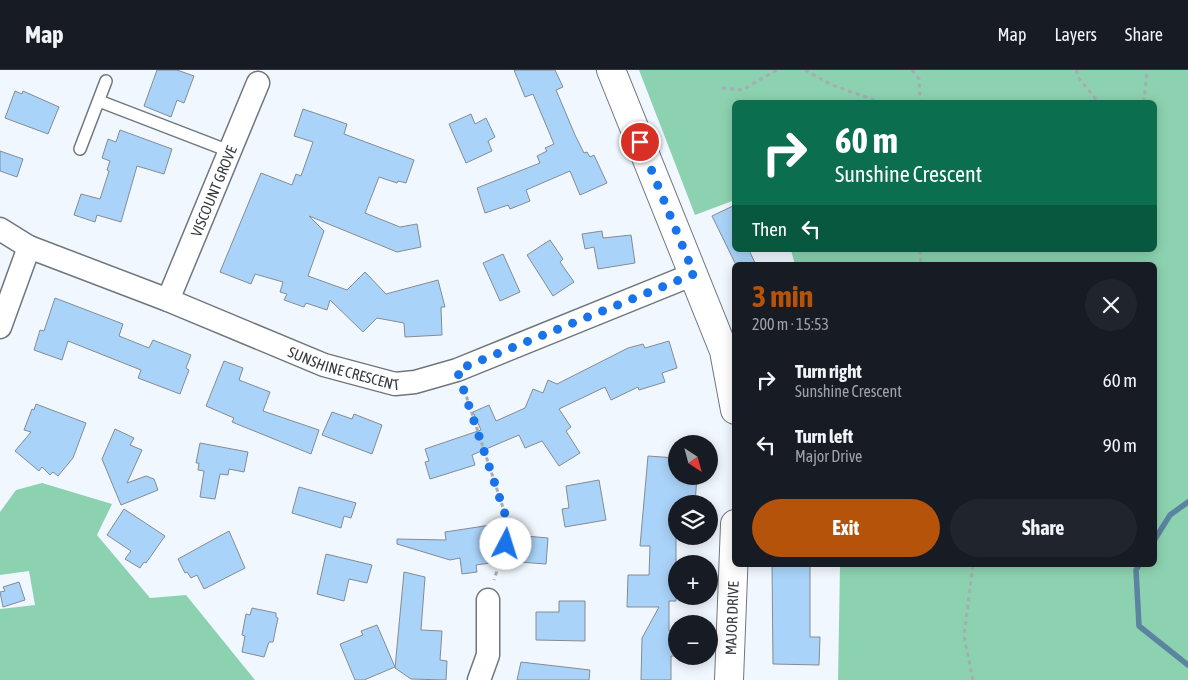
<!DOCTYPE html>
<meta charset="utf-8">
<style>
body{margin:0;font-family:"Asap Condensed",sans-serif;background:#20242c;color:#f1f3f6;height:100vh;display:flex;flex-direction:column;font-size:19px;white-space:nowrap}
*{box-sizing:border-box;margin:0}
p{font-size:16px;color:#9ea1a6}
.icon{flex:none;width:28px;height:28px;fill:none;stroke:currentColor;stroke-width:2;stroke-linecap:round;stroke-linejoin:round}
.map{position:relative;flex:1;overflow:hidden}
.sheet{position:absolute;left:732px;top:192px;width:425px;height:305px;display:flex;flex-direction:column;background:#171b24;border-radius:8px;box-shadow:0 2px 12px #0003}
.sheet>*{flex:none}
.guide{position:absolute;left:732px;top:30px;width:425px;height:152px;border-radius:8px;box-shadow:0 2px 12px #0003;background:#0b6e4f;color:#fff;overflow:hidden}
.needle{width:32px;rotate:144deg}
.fabs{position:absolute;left:668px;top:365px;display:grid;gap:10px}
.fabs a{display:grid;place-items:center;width:50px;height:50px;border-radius:50%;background:#171b24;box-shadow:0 2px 12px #0003;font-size:25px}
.pin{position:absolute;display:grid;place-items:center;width:42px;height:42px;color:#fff;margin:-21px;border:2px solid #fff;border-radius:50%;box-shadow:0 1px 5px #0007}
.me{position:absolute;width:55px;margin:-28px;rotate:5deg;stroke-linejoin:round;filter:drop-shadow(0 0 4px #0008)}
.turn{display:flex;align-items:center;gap:18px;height:105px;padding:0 20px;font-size:22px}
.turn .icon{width:65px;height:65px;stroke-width:2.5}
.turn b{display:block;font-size:35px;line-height:42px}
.then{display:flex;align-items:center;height:48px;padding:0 20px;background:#0003;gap:10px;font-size:19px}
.round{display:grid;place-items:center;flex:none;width:52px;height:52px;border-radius:26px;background:#20242c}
.head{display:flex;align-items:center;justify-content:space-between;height:85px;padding:0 20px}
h1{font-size:30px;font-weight:700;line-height:38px;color:#b45309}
.button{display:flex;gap:10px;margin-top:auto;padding:10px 20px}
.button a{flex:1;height:58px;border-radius:30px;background:#b45309;color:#fff;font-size:20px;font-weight:700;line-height:58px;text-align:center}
.button a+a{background:#20242c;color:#f1f3f6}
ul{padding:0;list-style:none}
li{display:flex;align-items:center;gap:15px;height:65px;padding:0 20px}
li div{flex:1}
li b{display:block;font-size:19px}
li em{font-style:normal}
header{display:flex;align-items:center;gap:30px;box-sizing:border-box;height:70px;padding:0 25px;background:#171b24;border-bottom:1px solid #363941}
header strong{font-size:24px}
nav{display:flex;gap:28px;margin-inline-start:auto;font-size:18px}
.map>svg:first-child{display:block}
.forest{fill:#8dd2b0}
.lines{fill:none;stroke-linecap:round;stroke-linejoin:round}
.stream{stroke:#5b84a1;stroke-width:5.5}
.building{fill:#aad3f9;stroke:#848c93}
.service-casing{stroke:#6f777e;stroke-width:14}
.minor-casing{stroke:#6f777e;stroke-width:25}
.tertiary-casing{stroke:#6f777e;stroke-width:30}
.path{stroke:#a6acb1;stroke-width:3;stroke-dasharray:4 4;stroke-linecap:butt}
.service{stroke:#fff;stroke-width:11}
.minor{stroke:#fff;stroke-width:22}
.tertiary{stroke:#fff;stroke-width:28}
.route{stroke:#1a73e8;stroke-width:9;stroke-dasharray:0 16.2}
.labels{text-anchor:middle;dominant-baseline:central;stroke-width:5;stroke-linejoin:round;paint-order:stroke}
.street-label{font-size:15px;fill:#373b3e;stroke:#fff}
</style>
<header>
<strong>Map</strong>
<nav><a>Map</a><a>Layers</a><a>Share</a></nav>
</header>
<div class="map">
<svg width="1188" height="610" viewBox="0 0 1188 610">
<rect width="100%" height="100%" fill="#f1f7fe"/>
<!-- forest -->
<path class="forest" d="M639 0H1188V610H838L840 495H1155V195H795L791 180H1155V32H735V130L695 145Z
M42 413 112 434 97 465 150 528 186 525 255 610H0V539L35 535 29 501 0 505V442L16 420Z"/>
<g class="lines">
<!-- stream -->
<path class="stream" d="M1155 469 1170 445 1188 432
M1139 495 1136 500 1139 556 1188 595"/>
</g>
<!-- building -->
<path class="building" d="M157 0H177L194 6 184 33 177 30 171 47 144 36Z
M514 0H555L563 17 556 20 575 65 584 83 587 82 590 87 594 85 607 113 580 125 570 101 526 120 530 131 510 139 508 135 485 143 477 118 540 93 537 86 547 81 545 78 554 74 533 24 525 27Z
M15 21 22 24 23 21 59 37 48 64 5 48Z
M303 39 347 54 344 64 414 90 406 113 398 111 397 113 379 107 365 143 400 157 417 154 421 177 397 182 309 146 324 161 308 206 347 220 365 202 386 224 438 210 445 237H441L442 265 405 267 404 253 377 248 363 262 330 230 327 240 306 233 304 237 284 230 287 224 280 222 283 212 255 204 251 214 220 202 261 103 292 115 296 104 301 106 313 72 294 66Z
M471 44 475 54 486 48 495 67 488 71 492 81 466 93 449 54Z
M120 60 172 79 164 104 137 96 121 152 97 145 95 152 74 145 81 124 100 129 109 101 107 100 110 91 102 88 108 69 116 72Z
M0 81 23 89 17 107 0 101Z
M735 135V180H749L756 195H736L712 146Z
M602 161 603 168 631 165 635 193 598 199 594 177 585 179 582 164Z
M550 170 563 189 560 192 574 212 553 226 527 185Z
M503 184 520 222 500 231 483 193Z
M55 228 123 254 119 266 149 278 153 270 191 285 186 298 189 300 180 324 138 308 141 300 68 271 62 290 34 280 40 260 44 261Z
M669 271 677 298 662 303 665 312 639 320 638 317 611 330 605 317 559 339 571 357 566 361 580 383 559 396 542 371 525 378 519 365 472 385 475 395 430 409 425 392 429 391 425 379 481 360 473 342 489 335 496 351 525 338 533 319 543 323 548 310 557 314 628 278 643 274 645 278Z
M224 291 243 298 239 310 270 322 263 341 319 360 311 384 232 352 234 348 206 336Z
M36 334 86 353 73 388 58 406 53 402 50 405 42 397 39 401 15 381 31 362 24 360 32 339 34 340Z
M332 342 352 349 354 344 382 355 372 384 322 365Z
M115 359 134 368 130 375 142 380 127 413 146 406 154 409 158 420 121 435 102 389Z
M200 373 248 382 244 402 229 399 228 405 220 404 215 429 200 427 204 401 198 400 199 393H196Z
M648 386 676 388V406H697L695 434H676V531H669V561L676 562V586H671V610H641L642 568 659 537H627L628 505H649L650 476H640Z
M599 410 606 450 565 457 562 439 569 438 566 416Z
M299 417 356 433 351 448 344 446 341 458 292 443Z
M124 439 165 466 146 493 144 492 140 498 125 489 131 481 107 465Z
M491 455 492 463 548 468 546 494 505 491 476 495 477 502 462 504 460 488 450 490 397 474V469L446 470 445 462Z
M229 461 245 498 204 519 197 505 191 508 187 502 185 503 178 489Z
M326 484 372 495 367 513 349 509 344 531 317 524Z
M772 495H810V567H820L819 595 773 594Z
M404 502 425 507 421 560 442 561 440 590 447 591 446 610 411 609 395 598Z
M19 512 25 530 3 537 0 522 5 521 3 517Z
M559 531H585V571L536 570V542H559Z
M252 538 276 543V547L278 548 273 572H269L264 587 242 582 245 566 242 565 246 544 250 545Z
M377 555 395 597 364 610H355L340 574 363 565 361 561Z
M521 592 590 600 589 610H517Z"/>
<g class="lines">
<defs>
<path id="service" d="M99 31 229 81
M80 79 106 11"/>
<g id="minor">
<path id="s1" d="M0 159 29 177 168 230 324 295 395 314 415 312 457 300 694 204"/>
<path id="s2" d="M168 230 258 13"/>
<path d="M0 257 29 177"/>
<path d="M479 610 488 585V530"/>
</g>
<g id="tertiary">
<path d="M611 0 724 281 735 340"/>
<path id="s3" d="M729 610 735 454"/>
</g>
</defs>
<!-- service casing -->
<use href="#service" class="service-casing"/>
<!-- minor casing -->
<use href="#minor" class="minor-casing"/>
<!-- tertiary casing -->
<use href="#tertiary" class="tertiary-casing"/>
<!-- path -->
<path class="path" d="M805 0 832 15 880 32
M912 0 919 9 920 32
M1076 0 1078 7 1098 32
M722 18 742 20 777 0
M1144 32 1147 0
M920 180 921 195
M464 319 510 459 494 510
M973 610 964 566 973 495"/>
<!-- service -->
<use href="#service" class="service"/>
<!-- minor -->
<use href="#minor" class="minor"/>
<!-- tertiary -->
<use href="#tertiary" class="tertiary"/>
</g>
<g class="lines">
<!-- route -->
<path class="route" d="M506 474 510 459 457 300 694 204 640 72"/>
</g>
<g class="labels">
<!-- street labels -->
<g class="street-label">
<text stroke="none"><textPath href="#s2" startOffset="118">VISCOUNT GROVE</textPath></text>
<text stroke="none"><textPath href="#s1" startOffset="372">SUNSHINE CRESCENT</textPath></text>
<text stroke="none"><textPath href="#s3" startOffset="62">MAJOR DRIVE</textPath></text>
</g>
</g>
</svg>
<div class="fabs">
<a><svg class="needle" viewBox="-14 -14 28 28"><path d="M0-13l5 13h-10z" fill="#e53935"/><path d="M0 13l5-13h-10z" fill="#9ea1a6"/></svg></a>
<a><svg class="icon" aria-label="layers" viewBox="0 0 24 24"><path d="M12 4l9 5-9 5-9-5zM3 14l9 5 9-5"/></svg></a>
<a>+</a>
<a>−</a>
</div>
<div class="pin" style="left:640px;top:72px;background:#d93025"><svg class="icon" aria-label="arrive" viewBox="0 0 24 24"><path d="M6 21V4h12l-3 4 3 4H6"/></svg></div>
<svg class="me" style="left:506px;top:474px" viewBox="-20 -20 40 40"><circle r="19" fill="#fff"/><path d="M0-13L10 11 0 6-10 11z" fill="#1a73e8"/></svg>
<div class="guide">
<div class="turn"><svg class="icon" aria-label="right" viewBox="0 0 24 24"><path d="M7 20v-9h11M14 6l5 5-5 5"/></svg><div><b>60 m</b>Sunshine Crescent</div></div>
<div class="then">Then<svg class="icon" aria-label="left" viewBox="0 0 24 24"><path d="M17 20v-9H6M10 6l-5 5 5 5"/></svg></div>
</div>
<section class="sheet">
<div class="head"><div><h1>3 min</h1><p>200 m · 15:53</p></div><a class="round"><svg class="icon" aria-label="close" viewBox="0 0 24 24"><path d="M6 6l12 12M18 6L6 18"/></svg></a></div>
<ul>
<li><svg class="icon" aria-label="right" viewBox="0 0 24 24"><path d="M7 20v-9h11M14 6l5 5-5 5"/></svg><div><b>Turn right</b><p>Sunshine Crescent</p></div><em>60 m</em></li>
<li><svg class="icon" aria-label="left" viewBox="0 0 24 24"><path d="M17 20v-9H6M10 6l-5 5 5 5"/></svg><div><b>Turn left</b><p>Major Drive</p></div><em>90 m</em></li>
</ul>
<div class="button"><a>Exit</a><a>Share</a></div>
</section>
</div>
